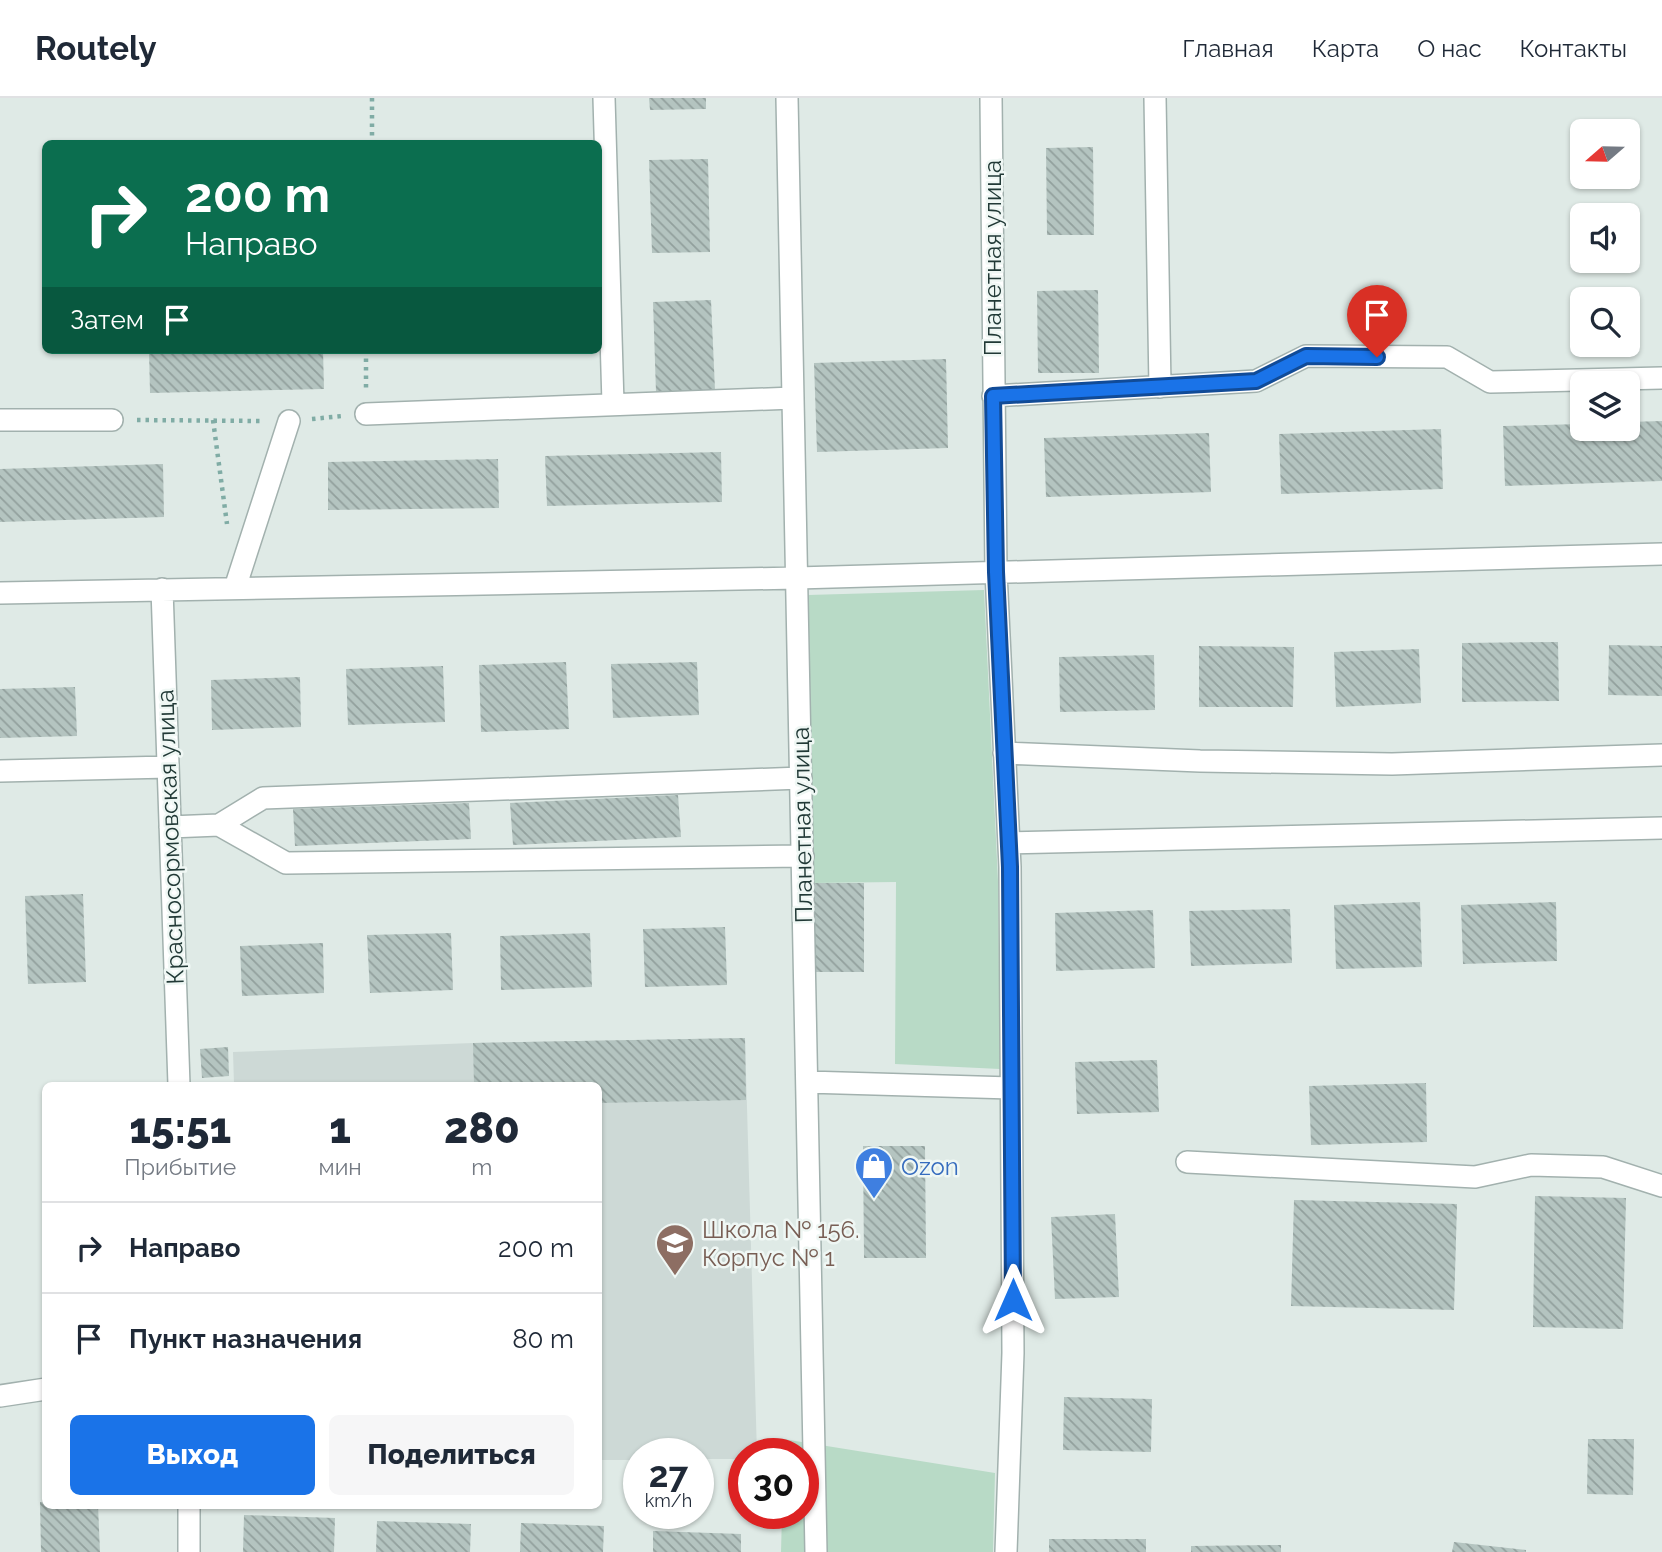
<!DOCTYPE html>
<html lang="ru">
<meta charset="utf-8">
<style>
body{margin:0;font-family:Raleway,sans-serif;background:#f6f6f7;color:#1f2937;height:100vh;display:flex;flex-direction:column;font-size:26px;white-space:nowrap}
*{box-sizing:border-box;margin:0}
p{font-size:23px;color:#747a83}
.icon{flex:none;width:38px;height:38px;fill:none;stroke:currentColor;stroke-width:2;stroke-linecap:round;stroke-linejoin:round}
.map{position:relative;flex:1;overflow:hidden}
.sheet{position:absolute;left:42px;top:984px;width:560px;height:427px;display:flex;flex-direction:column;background:#fff;border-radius:10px;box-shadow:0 2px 5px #0004}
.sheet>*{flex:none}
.guide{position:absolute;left:42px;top:42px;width:560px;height:214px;border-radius:10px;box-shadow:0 2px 5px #0004;background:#0b6e4f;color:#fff;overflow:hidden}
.needle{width:46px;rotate:250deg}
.controls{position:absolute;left:1570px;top:21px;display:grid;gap:14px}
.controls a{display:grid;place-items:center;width:70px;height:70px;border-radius:10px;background:#fff;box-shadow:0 2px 5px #0004;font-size:35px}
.speed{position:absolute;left:623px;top:1340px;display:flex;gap:14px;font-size:35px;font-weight:700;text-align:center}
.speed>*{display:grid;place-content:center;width:91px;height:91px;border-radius:50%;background:#fff;box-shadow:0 2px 5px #0004;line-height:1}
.speed small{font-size:18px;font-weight:400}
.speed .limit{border:10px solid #d22;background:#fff;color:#111}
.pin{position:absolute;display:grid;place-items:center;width:60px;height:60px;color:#fff;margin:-72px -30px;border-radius:50% 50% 50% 0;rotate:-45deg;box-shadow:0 0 7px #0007}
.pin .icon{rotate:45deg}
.me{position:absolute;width:77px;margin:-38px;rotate:0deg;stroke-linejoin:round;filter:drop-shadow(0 0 5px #0008)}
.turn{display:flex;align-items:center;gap:24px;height:147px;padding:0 28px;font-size:32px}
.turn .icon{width:91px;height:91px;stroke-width:2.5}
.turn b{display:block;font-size:49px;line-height:60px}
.then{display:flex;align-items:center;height:66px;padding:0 28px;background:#0003;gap:14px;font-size:26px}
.eta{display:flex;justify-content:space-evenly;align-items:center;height:119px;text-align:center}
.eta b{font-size:42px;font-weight:800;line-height:49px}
.button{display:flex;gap:14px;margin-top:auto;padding:14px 28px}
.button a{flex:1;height:80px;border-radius:10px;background:#1a73e8;color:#fff;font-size:28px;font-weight:800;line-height:80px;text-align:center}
.button a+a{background:#f6f6f7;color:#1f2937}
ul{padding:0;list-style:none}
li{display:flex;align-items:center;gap:21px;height:91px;padding:0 28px;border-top:2px solid #e0e1e3}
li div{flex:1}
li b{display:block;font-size:26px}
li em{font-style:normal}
header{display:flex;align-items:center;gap:42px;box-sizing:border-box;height:98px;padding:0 35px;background:#fff;border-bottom:2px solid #e0e1e3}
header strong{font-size:33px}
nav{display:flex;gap:38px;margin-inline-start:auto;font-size:24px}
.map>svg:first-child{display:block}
.built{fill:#cdd9d6}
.green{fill:#b8dac6}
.building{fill:url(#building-back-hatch)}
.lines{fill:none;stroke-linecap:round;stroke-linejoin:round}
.minor-casing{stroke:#a2b1ae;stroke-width:24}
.path{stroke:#80aca5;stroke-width:4.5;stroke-dasharray:3.5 5;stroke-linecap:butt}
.minor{stroke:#fff;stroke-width:21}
.route-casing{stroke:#114b97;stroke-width:18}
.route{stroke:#1a73e8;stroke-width:12}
.labels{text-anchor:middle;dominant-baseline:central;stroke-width:5;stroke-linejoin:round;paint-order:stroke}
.street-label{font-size:24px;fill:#213936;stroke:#eff7f4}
.shop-label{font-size:24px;fill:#366cbe;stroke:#eff7f4;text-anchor:start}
.education-label{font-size:24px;fill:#785e54;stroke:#eff7f4;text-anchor:start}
</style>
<header>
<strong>Routely</strong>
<nav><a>Главная</a><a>Карта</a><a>О нас</a><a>Контакты</a></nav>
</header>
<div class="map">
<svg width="1662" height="1454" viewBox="0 0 1662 1454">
<defs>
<pattern id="building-back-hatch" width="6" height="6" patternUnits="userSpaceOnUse" patternTransform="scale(1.75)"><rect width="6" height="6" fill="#b4c4c0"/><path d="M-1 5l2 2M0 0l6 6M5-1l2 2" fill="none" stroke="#92a09d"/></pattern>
</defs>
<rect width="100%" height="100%" fill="#dfeae6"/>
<!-- built -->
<path class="built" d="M745 940 757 1356H744V1361H698V1356H639V1362H599L598 987H223L234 986 233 954 473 945Z"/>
<!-- green -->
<path class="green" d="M984 492 998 783 1000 971 895 966 896 784 812 785 808 497Z
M783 1341 995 1375 993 1454H781L782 1416H803V1356H783Z"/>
<!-- building -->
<path class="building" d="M649 0H706V11L650 12Z
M1093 49 1094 137H1047L1046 50Z
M708 61 710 154 652 155 649 62Z
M1098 192 1099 275H1038L1037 193Z
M711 202 715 292 656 294 653 204Z
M149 252H323L324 291 150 295Z
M946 261 948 350 817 354 814 265Z
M1662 323V383L1505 388 1503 328 1582 326V331H1628V324Z
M1441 331 1443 391 1281 396 1279 336Z
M1209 335 1211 394 1046 399 1044 340Z
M721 354 722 404 547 408 545 358Z
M498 361 499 410 328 412V364Z
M163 366 164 419 0 424V371Z
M1558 544 1559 603 1462 604V545Z
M1609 547 1662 548V598L1608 597Z
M1199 548 1294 549 1293 609H1199Z
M1419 551 1421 605 1336 609 1334 554Z
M1154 557 1155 612 1060 614 1059 559Z
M566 564 569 631 481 634 479 567Z
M697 564 699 617 613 620 611 566Z
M443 568 445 624 348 627 346 571Z
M300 579 301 629 212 632 211 582Z
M75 589 77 638 0 640V591Z
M678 697 681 739 513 747 510 705Z
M469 705 471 741 295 748 293 711Z
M812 785H864V874H813Z
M83 796 86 884 28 886 25 798Z
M1420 804 1422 869 1336 871 1334 807Z
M1556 804 1557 863 1463 866 1461 807Z
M1290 811 1292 865 1191 868 1189 813Z
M1153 812 1155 870 1056 873 1055 815Z
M725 829 727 887 645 889 643 831Z
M451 835 453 892 370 895 367 837Z
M590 835 592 889 501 892 500 838Z
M323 845 324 895 242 898 240 848Z
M745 940 746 1002 598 1005V987H474L473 945Z
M228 949 229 978 202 980 200 951Z
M1157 962 1159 1014 1077 1016 1075 964Z
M1426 985 1427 1044 1311 1047 1309 988Z
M863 1048H925L926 1160H864Z
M1535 1098 1626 1100 1623 1231 1533 1229Z
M1294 1102 1457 1106 1454 1212 1291 1208Z
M1115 1116 1119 1199 1055 1201 1051 1119Z
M1064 1299 1152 1301 1151 1354 1063 1352Z
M1588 1341H1634L1633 1397 1587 1396Z
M40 1404H46V1407H98L100 1454H41Z
M244 1417 335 1420 334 1454H243Z
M377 1423 471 1426 470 1454H376Z
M521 1425 604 1428 603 1454H520Z
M653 1433 741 1436V1454H653Z
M1049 1441H1146V1454H1049Z
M1454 1444 1526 1452V1454H1452Z
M1281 1447V1454H1191V1448Z"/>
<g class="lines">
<defs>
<path id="minor" d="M604 0 613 306
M787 0 816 1454
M991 0 996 474 1010 769 1013 1255 1006 1454
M1155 0 1160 289
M993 298 1256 283 1306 258 1447 259 1490 284 1662 280
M366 316 793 300
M0 322H112
M235 490 289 323
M162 491 179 987
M0 495 797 480 1662 456
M1004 655 1200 663 1392 666 1662 657
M0 673 168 669
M219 727 286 765 803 758
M170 729 219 727 263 700 801 680
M1009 745 1662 730
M807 984 1011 990
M1187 1064 1475 1079 1531 1067 1603 1069 1662 1088
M0 1298 46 1291
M189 1454V1407"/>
</defs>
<!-- minor casing -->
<use href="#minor" class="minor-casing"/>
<!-- path -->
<path class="path" d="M372 0V46
M366 252V293
M312 321 342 318
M137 322 262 323
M213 322 227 426"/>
<!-- minor -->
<use href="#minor" class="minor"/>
</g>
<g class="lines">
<defs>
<path id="route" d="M1013 1202 1010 769 996 474 993 298 1256 283 1306 258 1377 259"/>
</defs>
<!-- route casing -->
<use href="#route" class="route-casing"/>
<!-- route -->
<use href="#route" class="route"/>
</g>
<!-- icons -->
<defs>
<symbol id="shop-pin" viewBox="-11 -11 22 30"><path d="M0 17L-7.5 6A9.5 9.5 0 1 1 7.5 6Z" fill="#3f7fe0" stroke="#eff7f4"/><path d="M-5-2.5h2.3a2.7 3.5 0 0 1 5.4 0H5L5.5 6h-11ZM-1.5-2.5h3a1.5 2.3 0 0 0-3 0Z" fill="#fff"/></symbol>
<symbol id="school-pin" viewBox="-11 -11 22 30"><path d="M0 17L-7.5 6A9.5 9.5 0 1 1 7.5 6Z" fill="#8d6e63" stroke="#eff7f4"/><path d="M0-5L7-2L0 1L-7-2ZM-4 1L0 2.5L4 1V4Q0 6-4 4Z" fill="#fff"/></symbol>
</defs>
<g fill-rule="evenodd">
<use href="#shop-pin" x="852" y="1046" width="44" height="60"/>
<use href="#school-pin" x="653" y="1123" width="44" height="60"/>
</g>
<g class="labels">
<!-- street labels -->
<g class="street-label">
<text transform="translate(992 160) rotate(-90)">Планетная улица</text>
<text transform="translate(802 727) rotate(-91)">Планетная улица</text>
<text transform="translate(170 739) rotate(-92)">Красносормовская улица</text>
</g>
<!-- shop labels -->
<g class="shop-label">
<text x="901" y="1068">Ozon</text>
</g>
<!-- education labels -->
<g class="education-label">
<text x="702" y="1131">Школа № 156.<tspan x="702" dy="28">Корпус № 1</tspan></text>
</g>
</g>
</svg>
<div class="controls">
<a><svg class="needle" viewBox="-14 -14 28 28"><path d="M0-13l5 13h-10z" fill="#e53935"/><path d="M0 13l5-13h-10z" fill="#747a83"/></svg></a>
<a><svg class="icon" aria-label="sound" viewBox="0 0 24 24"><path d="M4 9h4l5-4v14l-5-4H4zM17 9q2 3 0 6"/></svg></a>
<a><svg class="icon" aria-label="search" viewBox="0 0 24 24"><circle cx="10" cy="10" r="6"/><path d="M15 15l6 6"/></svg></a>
<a><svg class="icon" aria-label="layers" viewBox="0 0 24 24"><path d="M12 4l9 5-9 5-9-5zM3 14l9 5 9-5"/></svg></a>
</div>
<div class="speed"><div>27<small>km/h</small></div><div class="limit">30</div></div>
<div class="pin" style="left:1377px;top:259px;background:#d93025"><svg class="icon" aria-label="arrive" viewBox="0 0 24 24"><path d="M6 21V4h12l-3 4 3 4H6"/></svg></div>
<svg class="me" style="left:1013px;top:1202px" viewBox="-20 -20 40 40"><path d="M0-17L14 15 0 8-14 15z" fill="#1a73e8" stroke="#fff" stroke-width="4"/></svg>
<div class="guide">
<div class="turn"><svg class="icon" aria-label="right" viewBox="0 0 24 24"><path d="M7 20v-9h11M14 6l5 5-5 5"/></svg><div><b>200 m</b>Направо</div></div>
<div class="then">Затем<svg class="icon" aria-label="arrive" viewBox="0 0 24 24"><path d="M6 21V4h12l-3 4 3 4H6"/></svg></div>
</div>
<section class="sheet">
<div class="eta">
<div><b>15:51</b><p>Прибытие</p></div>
<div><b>1</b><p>мин</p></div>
<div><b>280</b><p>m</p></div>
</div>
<ul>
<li><svg class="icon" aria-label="right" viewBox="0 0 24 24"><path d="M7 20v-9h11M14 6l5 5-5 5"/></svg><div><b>Направо</b></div><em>200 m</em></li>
<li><svg class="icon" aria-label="arrive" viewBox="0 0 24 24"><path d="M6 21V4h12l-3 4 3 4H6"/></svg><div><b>Пункт назначения</b></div><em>80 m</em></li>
</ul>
<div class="button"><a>Выход</a><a>Поделиться</a></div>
</section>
</div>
